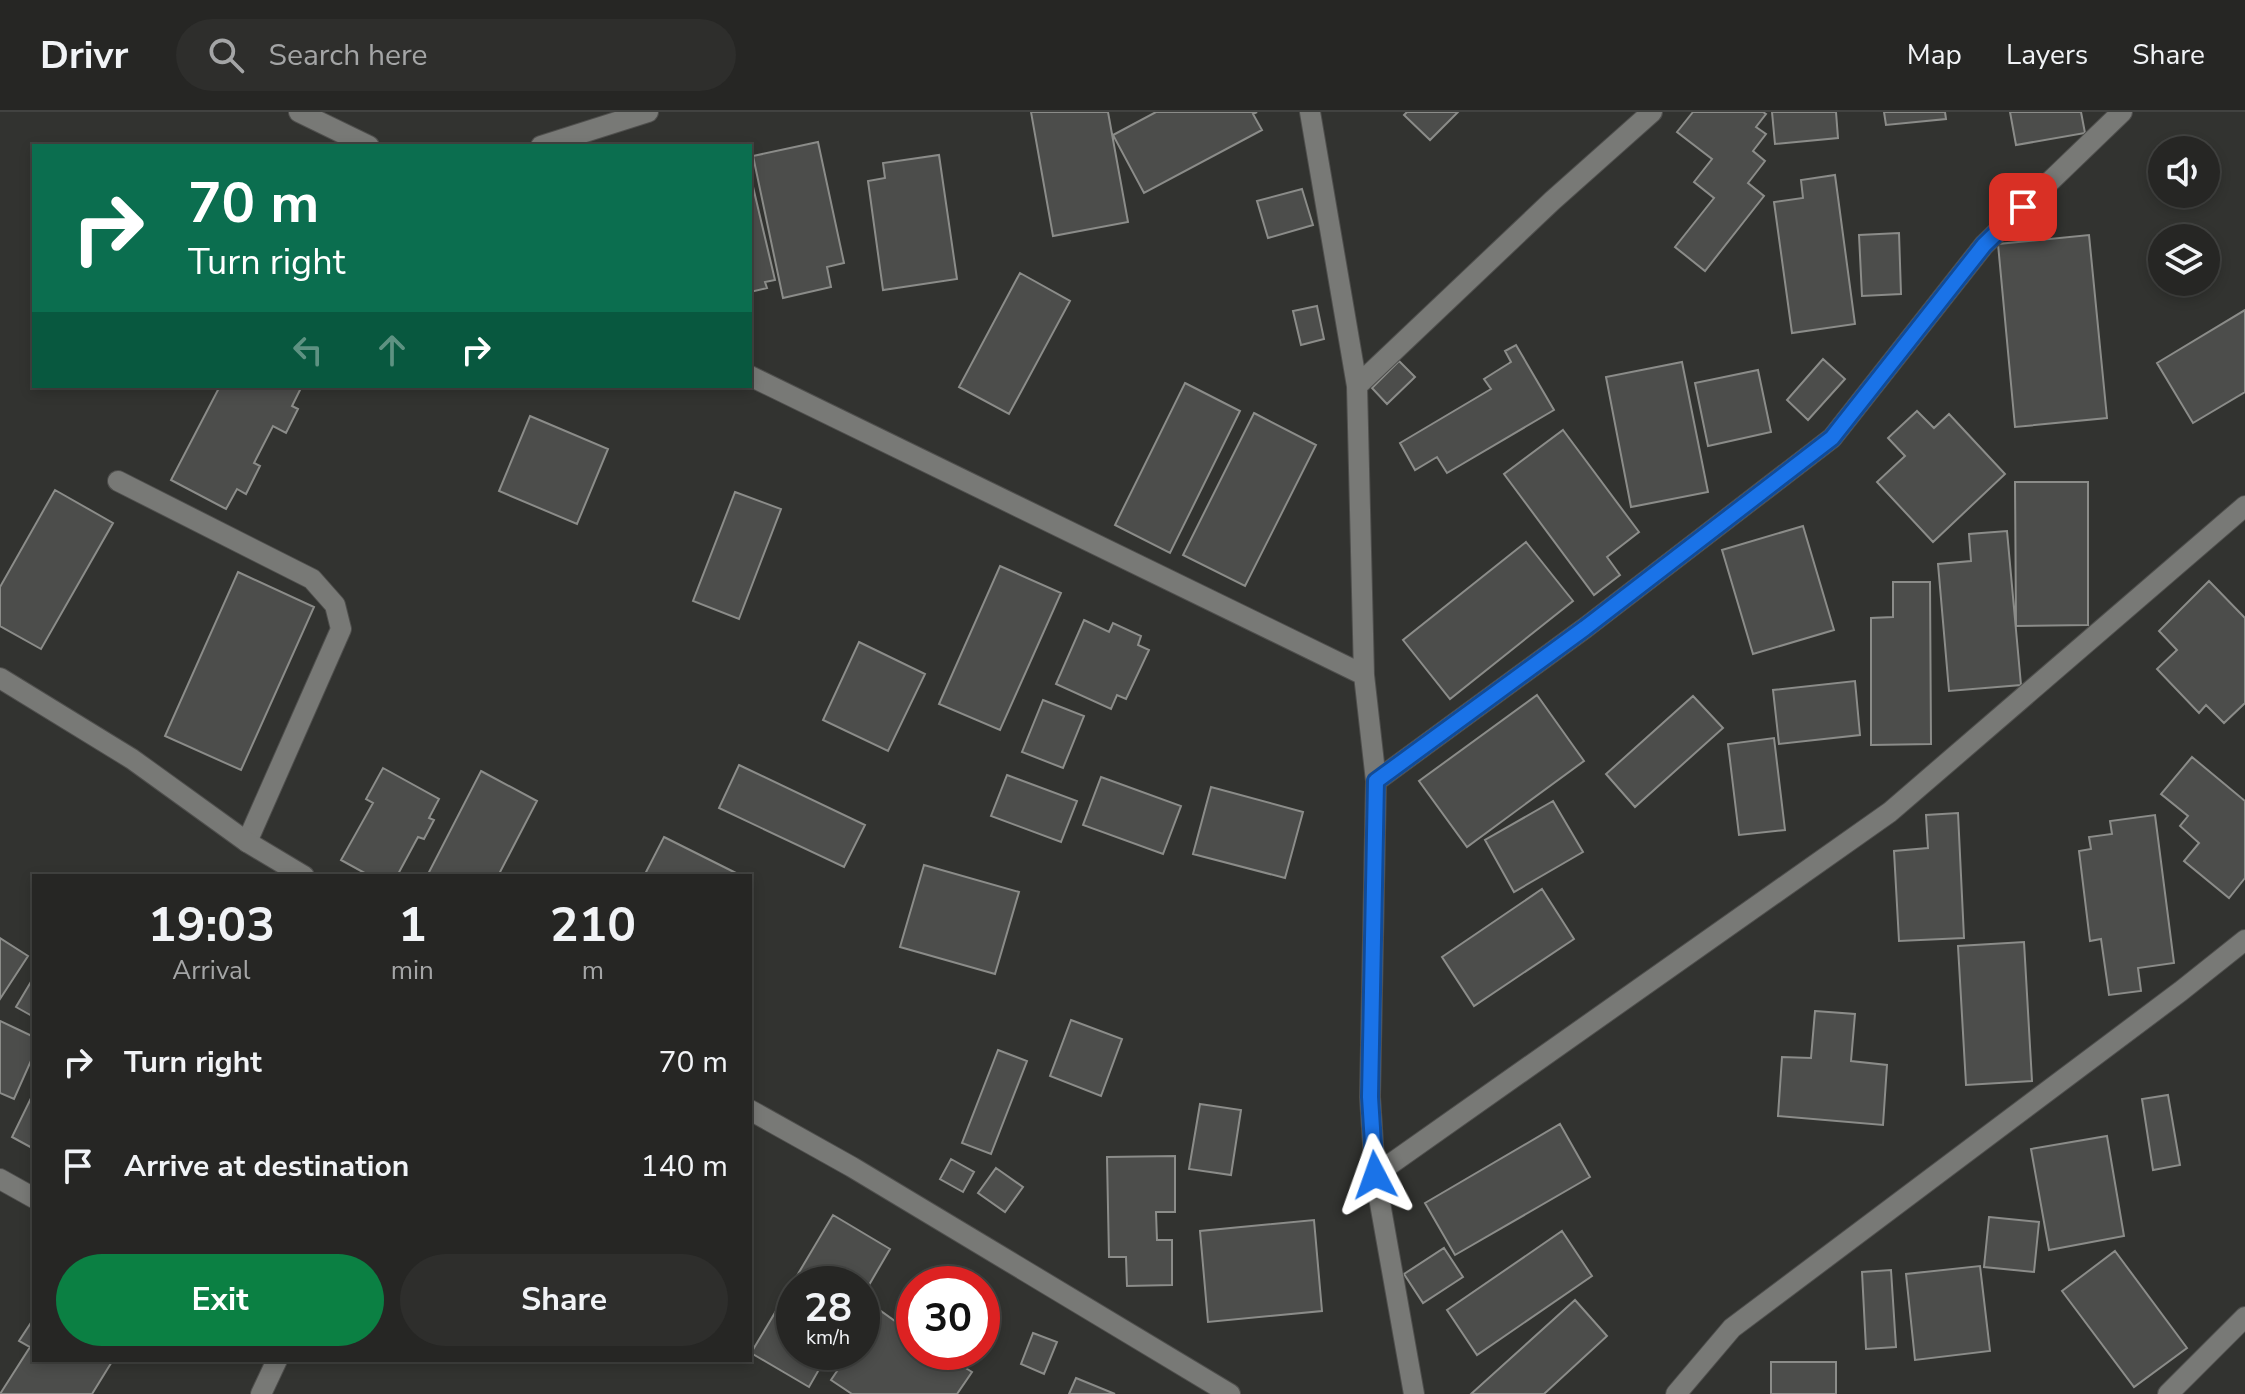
<!DOCTYPE html>
<style>
body{margin:0;font-family:"Nunito Sans",sans-serif;background:#2e2e2c;color:#f1f3f6;height:100vh;display:flex;flex-direction:column;font-size:30px;white-space:nowrap}
*{box-sizing:border-box;margin:0}
p{font-size:26px;color:#a4a5a6}
.icon{flex:none;width:44px;height:44px;fill:none;stroke:currentColor;stroke-width:2;stroke-linecap:round;stroke-linejoin:round}
.map{position:relative;flex:1;overflow:hidden}
.sheet{position:absolute;left:32px;top:762px;width:720px;height:488px;display:flex;flex-direction:column;background:#262624;border-radius:0px;box-shadow:0 4px 12px #0003,0 0 0 2px #424341}
.sheet>*{flex:none}
.top-card{position:absolute;left:32px;top:32px;width:720px;height:244px;border-radius:0px;box-shadow:0 4px 12px #0003,0 0 0 2px #424341;background:#0b6e4f;color:#fff;overflow:hidden}
.tools{position:absolute;left:2148px;top:24px;display:grid;gap:16px}
.tools a{display:grid;place-items:center;width:72px;height:72px;border-radius:50%;background:#262624;box-shadow:0 4px 12px #0003,0 0 0 2px #424341;font-size:40px}
.speed{position:absolute;left:776px;top:1154px;display:flex;gap:16px;font-size:40px;font-weight:700;text-align:center}
.speed>*{display:grid;place-content:center;width:104px;height:104px;border-radius:50%;background:#262624;box-shadow:0 4px 12px #0003,0 0 0 2px #424341;line-height:1}
.speed small{font-size:20px;font-weight:400}
.speed .limit{border:12px solid #d22;background:#fff;color:#111}
.pin{position:absolute;display:grid;place-items:center;width:68px;height:68px;color:#fff;margin:-34px;border-radius:16px;box-shadow:0 4px 12px #0006}
.me{position:absolute;width:88px;margin:-44px;rotate:356deg;stroke-linejoin:round;filter:drop-shadow(0 0 6px #0008)}
.turn{display:flex;align-items:center;gap:28px;height:168px;padding:0 24px;font-size:36px}
.turn .icon{width:104px;height:104px;stroke-width:2.5}
.turn b{display:block;font-size:56px;line-height:68px}
.lanes{display:flex;align-items:center;height:76px;padding:0 24px;background:#0003;justify-content:center;gap:40px;direction:ltr}
.lanes .off{opacity:.35}
.eta{display:flex;justify-content:space-evenly;align-items:center;height:136px;text-align:center}
.eta b{font-size:48px;font-weight:700;line-height:56px}
.button{display:flex;gap:16px;margin-top:auto;padding:16px 24px}
.button a{flex:1;height:92px;border-radius:48px;background:#0b8043;color:#fff;font-size:32px;font-weight:700;line-height:92px;text-align:center}
.button a+a{background:#2e2e2c;color:#f1f3f6}
ul{padding:0;list-style:none}
li{display:flex;align-items:center;gap:24px;height:104px;padding:0 24px}
li div{flex:1}
li b{display:block;font-size:30px}
li em{font-style:normal}
header{display:flex;align-items:center;gap:48px;box-sizing:border-box;height:112px;padding:0 40px;background:#262624;border-bottom:2px solid #424341}
header strong{font-size:38px}
nav{display:flex;gap:44px;margin-inline-start:auto;font-size:28px}
.search{width:560px;height:72px;background:#2e2e2c;display:flex;align-items:center;gap:20px;box-sizing:border-box;padding:0 28px;border-radius:44px;color:#a4a5a6;font-size:30px}
.map>svg:first-child{display:block}
.building{fill:#4c4d4b;stroke:#8b8c89;stroke-width:2}
.lines{fill:none;stroke-linecap:round;stroke-linejoin:round}
.service-casing{stroke:#4f4f4d;stroke-width:22}
.minor-casing{stroke:#4f4f4d;stroke-width:22}
.service{stroke:#787976;stroke-width:20}
.minor{stroke:#787976;stroke-width:20}
.route-casing{stroke:#114b97;stroke-width:20}
.route{stroke:#1a73e8;stroke-width:14}
</style>
<header>
<strong>Drivr</strong>
<div class="search"><svg class="icon" aria-label="search" viewBox="0 0 24 24"><circle cx="10" cy="10" r="6"/><path d="M15 15l6 6"/></svg>Search here</div>
<nav><a>Map</a><a>Layers</a><a>Share</a></nav>
</header>
<div class="map">
<svg width="2245" height="1282" viewBox="0 0 2245 1282">
<rect width="100%" height="100%" fill="#323330"/>
<!-- building -->
<path class="building" d="M1031 0H1108L1128 110 1053 124Z
M1156 0H1257L1253 2 1262 18 1144 81 1113 23Z
M1407 0H1458L1430 28 1404 3Z
M1693 0H1763L1766 2 1756 15 1766 22 1753 39 1765 49 1748 71 1764 84 1705 159 1675 135 1714 86 1694 70 1712 47 1677 20Z
M1772 0H1836L1838 26 1775 32Z
M1884 0H1945L1946 7 1886 13Z
M2010 0H2081L2085 21 2016 33Z
M818 30 844 151 827 155 831 175 783 186 753 44Z
M939 43 957 167 883 178 868 69 885 66 883 51Z
M750 62 775 168 765 170 767 176 750 180Z
M1835 63 1855 212 1792 221 1774 90 1803 86 1801 68Z
M1302 77 1313 113 1268 126 1257 89Z
M1899 121 1901 182 1862 184 1859 123Z
M2089 123 2107 306 2015 315 1998 132Z
M1020 161 1070 189 1009 302 959 275Z
M1317 194 1324 227 1301 233 1293 199Z
M2245 198V280L2193 311 2157 251Z
M1516 233 1554 298 1447 361 1437 345 1415 358 1400 331 1491 277 1484 267 1511 250 1505 239Z
M1823 247 1845 267 1808 308 1787 288Z
M1399 249 1415 265 1387 292 1372 276Z
M1682 250 1708 380 1631 395 1606 265Z
M1758 258 1771 320 1708 334 1695 271Z
M1185 271 1240 299 1170 441 1115 413Z
M220 274H302L292 294 298 297 286 321 273 314 254 351 260 354 246 382 237 377 226 397 171 368Z
M1917 299 1934 316 1949 302 2005 362 1933 430 1877 370 1905 344 1888 326Z
M1254 301 1316 333 1245 474 1183 443Z
M530 304 608 337 577 412 499 379Z
M1563 318 1639 420 1607 445 1620 463 1594 483 1504 362Z
M2015 370H2088V513L2016 514Z
M55 378 113 411 41 537 0 514V475Z
M735 380 781 397 739 507 693 489Z
M1803 414 1834 518 1753 542 1722 438Z
M2007 419 2021 573 1949 579 1938 452 1971 449 1969 422Z
M1526 430 1573 489 1450 587 1403 528Z
M1000 454 1061 481 1000 618 939 592Z
M238 460 314 495 241 658 165 624Z
M2209 469 2245 506V591L2224 611 2206 593 2199 601 2157 557 2177 538 2159 519Z
M1893 470H1930L1931 632 1871 633V506L1893 505Z
M1084 508 1109 520 1113 511 1141 524 1138 533 1149 538 1126 587 1117 583 1111 597 1056 572Z
M859 530 925 562 888 639 823 608Z
M1855 569 1860 623 1779 632 1773 578Z
M1537 583 1584 649 1467 735 1419 669Z
M1693 584 1723 616 1635 695 1606 662Z
M1043 588 1084 604 1063 656 1022 640Z
M1774 626 1785 718 1739 723 1728 632Z
M2192 645 2245 689V766L2229 786 2184 749 2199 731 2180 714 2188 704 2161 682Z
M739 653 865 713 844 755 719 696Z
M383 656 439 687 429 706 434 708 424 727 418 725 397 764H370L341 748 373 691 366 687Z
M481 659 537 689 498 764H427Z
M1007 663 1077 689 1061 730 991 704Z
M1101 665 1181 694 1163 742 1083 713Z
M1211 675 1303 700 1285 766 1193 742Z
M1553 689 1583 740 1514 780 1485 728Z
M1958 701 1964 826 1899 829 1894 739 1928 736 1926 703Z
M2155 703 2174 851 2138 856 2141 879 2109 883 2101 827 2090 829 2079 739 2091 737 2089 725 2112 722 2110 709Z
M664 725 742 764H644Z
M924 753 1019 780 995 862 900 835Z
M1542 777 1574 827 1474 894 1442 845Z
M0 826 28 844 0 887Z
M2024 830 2032 969 1966 973 1958 834Z
M32 868 34 869V905L16 895Z
M1815 899 1855 902 1851 949 1887 953 1883 1013 1778 1004 1782 945 1811 946Z
M1071 908 1122 927 1101 984 1050 964Z
M0 909 34 925V942L14 987 0 981Z
M998 938 1027 949 991 1042 962 1031Z
M34 980V1037L12 1025Z
M2168 983 2180 1053 2153 1058 2142 987Z
M1200 992 1241 998 1231 1063 1189 1057Z
M1560 1012 1590 1065 1455 1143 1425 1091Z
M2107 1024 2124 1124 2049 1138 2031 1037Z
M1175 1044V1100H1156L1157 1128H1172V1173L1127 1174 1126 1145H1109L1107 1045Z
M951 1047 974 1060 963 1080 940 1067Z
M996 1056 1023 1075 1005 1100 978 1081Z
M833 1103 890 1137 862 1185V1172H794V1240H829L809 1275 751 1241Z
M1989 1105 2039 1110 2034 1160 1984 1155Z
M1314 1108 1322 1199 1208 1210 1200 1119Z
M1562 1119 1592 1164 1477 1243 1447 1198Z
M1444 1136 1463 1165 1423 1191 1404 1162Z
M2115 1139 2187 1236 2134 1275 2062 1179Z
M1980 1154 1990 1239 1915 1248 1906 1162Z
M1891 1158 1896 1235 1866 1237 1862 1160Z
M1575 1188 1607 1224 1544 1282H1471Z
M914 1196V1240H952L948 1245 972 1260 957 1282H852L831 1268 850 1240H862V1221L878 1197 902 1214Z
M34 1206V1248H113L92 1282H0L30 1235 19 1229Z
M1033 1221 1057 1230 1044 1262 1021 1252Z
M1771 1250H1836V1282H1771Z
M1076 1266 1115 1282H1069Z"/>
<g class="lines">
<defs>
<path id="service" d="M118 369 312 467 335 493 341 517 247 730"/>
<path id="minor" d="M299 0 369 34
M1310 0 1357 274 1364 563 1376 669 1370 985 1375 1063 1414 1282
M541 34 648 0
M750 264 1364 563
M1357 274 1552 89 1652 0
M0 566 132 647 247 730 304 764
M1376 669 1585 516 1832 326 1984 133 2122 0
M750 998 852 1055 1230 1282
M1375 1063 1890 700 2245 394
M0 1067 34 1086
M261 1282 277 1248
M1676 1282 1732 1216 2181 879 2245 828
M2168 1282 2245 1205"/>
</defs>
<!-- service casing -->
<use href="#service" class="service-casing"/>
<!-- minor casing -->
<use href="#minor" class="minor-casing"/>
<!-- service -->
<use href="#service" class="service"/>
<!-- minor -->
<use href="#minor" class="minor"/>
</g>
<g class="lines">
<defs>
<path id="route" d="M1375 1063 1370 985 1376 669 1585 516 1832 326 1984 133 2023 95"/>
</defs>
<!-- route casing -->
<use href="#route" class="route-casing"/>
<!-- route -->
<use href="#route" class="route"/>
</g>
</svg>
<div class="tools">
<a><svg class="icon" aria-label="sound" viewBox="0 0 24 24"><path d="M4 9h4l5-4v14l-5-4H4zM17 9q2 3 0 6"/></svg></a>
<a><svg class="icon" aria-label="layers" viewBox="0 0 24 24"><path d="M12 4l9 5-9 5-9-5zM3 14l9 5 9-5"/></svg></a>
</div>
<div class="speed"><div>28<small>km/h</small></div><div class="limit">30</div></div>
<div class="pin" style="left:2023px;top:95px;background:#d93025"><svg class="icon" aria-label="arrive" viewBox="0 0 24 24"><path d="M6 21V4h12l-3 4 3 4H6"/></svg></div>
<svg class="me" style="left:1375px;top:1063px" viewBox="-20 -20 40 40"><path d="M0-17L14 15 0 8-14 15z" fill="#1a73e8" stroke="#fff" stroke-width="4"/></svg>
<div class="top-card">
<div class="turn"><svg class="icon" aria-label="right" viewBox="0 0 24 24"><path d="M7 20v-9h11M14 6l5 5-5 5"/></svg><div><b>70 m</b>Turn right</div></div>
<div class="lanes"><svg class="icon off" aria-label="left" viewBox="0 0 24 24"><path d="M17 20v-9H6M10 6l-5 5 5 5"/></svg><svg class="icon off" aria-label="ahead" viewBox="0 0 24 24"><path d="M12 20V5M6 11l6-6 6 6"/></svg><svg class="icon" aria-label="right" viewBox="0 0 24 24"><path d="M7 20v-9h11M14 6l5 5-5 5"/></svg></div>
</div>
<section class="sheet">
<div class="eta">
<div><b>19:03</b><p>Arrival</p></div>
<div><b>1</b><p>min</p></div>
<div><b>210</b><p>m</p></div>
</div>
<ul>
<li><svg class="icon" aria-label="right" viewBox="0 0 24 24"><path d="M7 20v-9h11M14 6l5 5-5 5"/></svg><div><b>Turn right</b></div><em>70 m</em></li>
<li><svg class="icon" aria-label="arrive" viewBox="0 0 24 24"><path d="M6 21V4h12l-3 4 3 4H6"/></svg><div><b>Arrive at destination</b></div><em>140 m</em></li>
</ul>
<div class="button"><a>Exit</a><a>Share</a></div>
</section>
</div>
